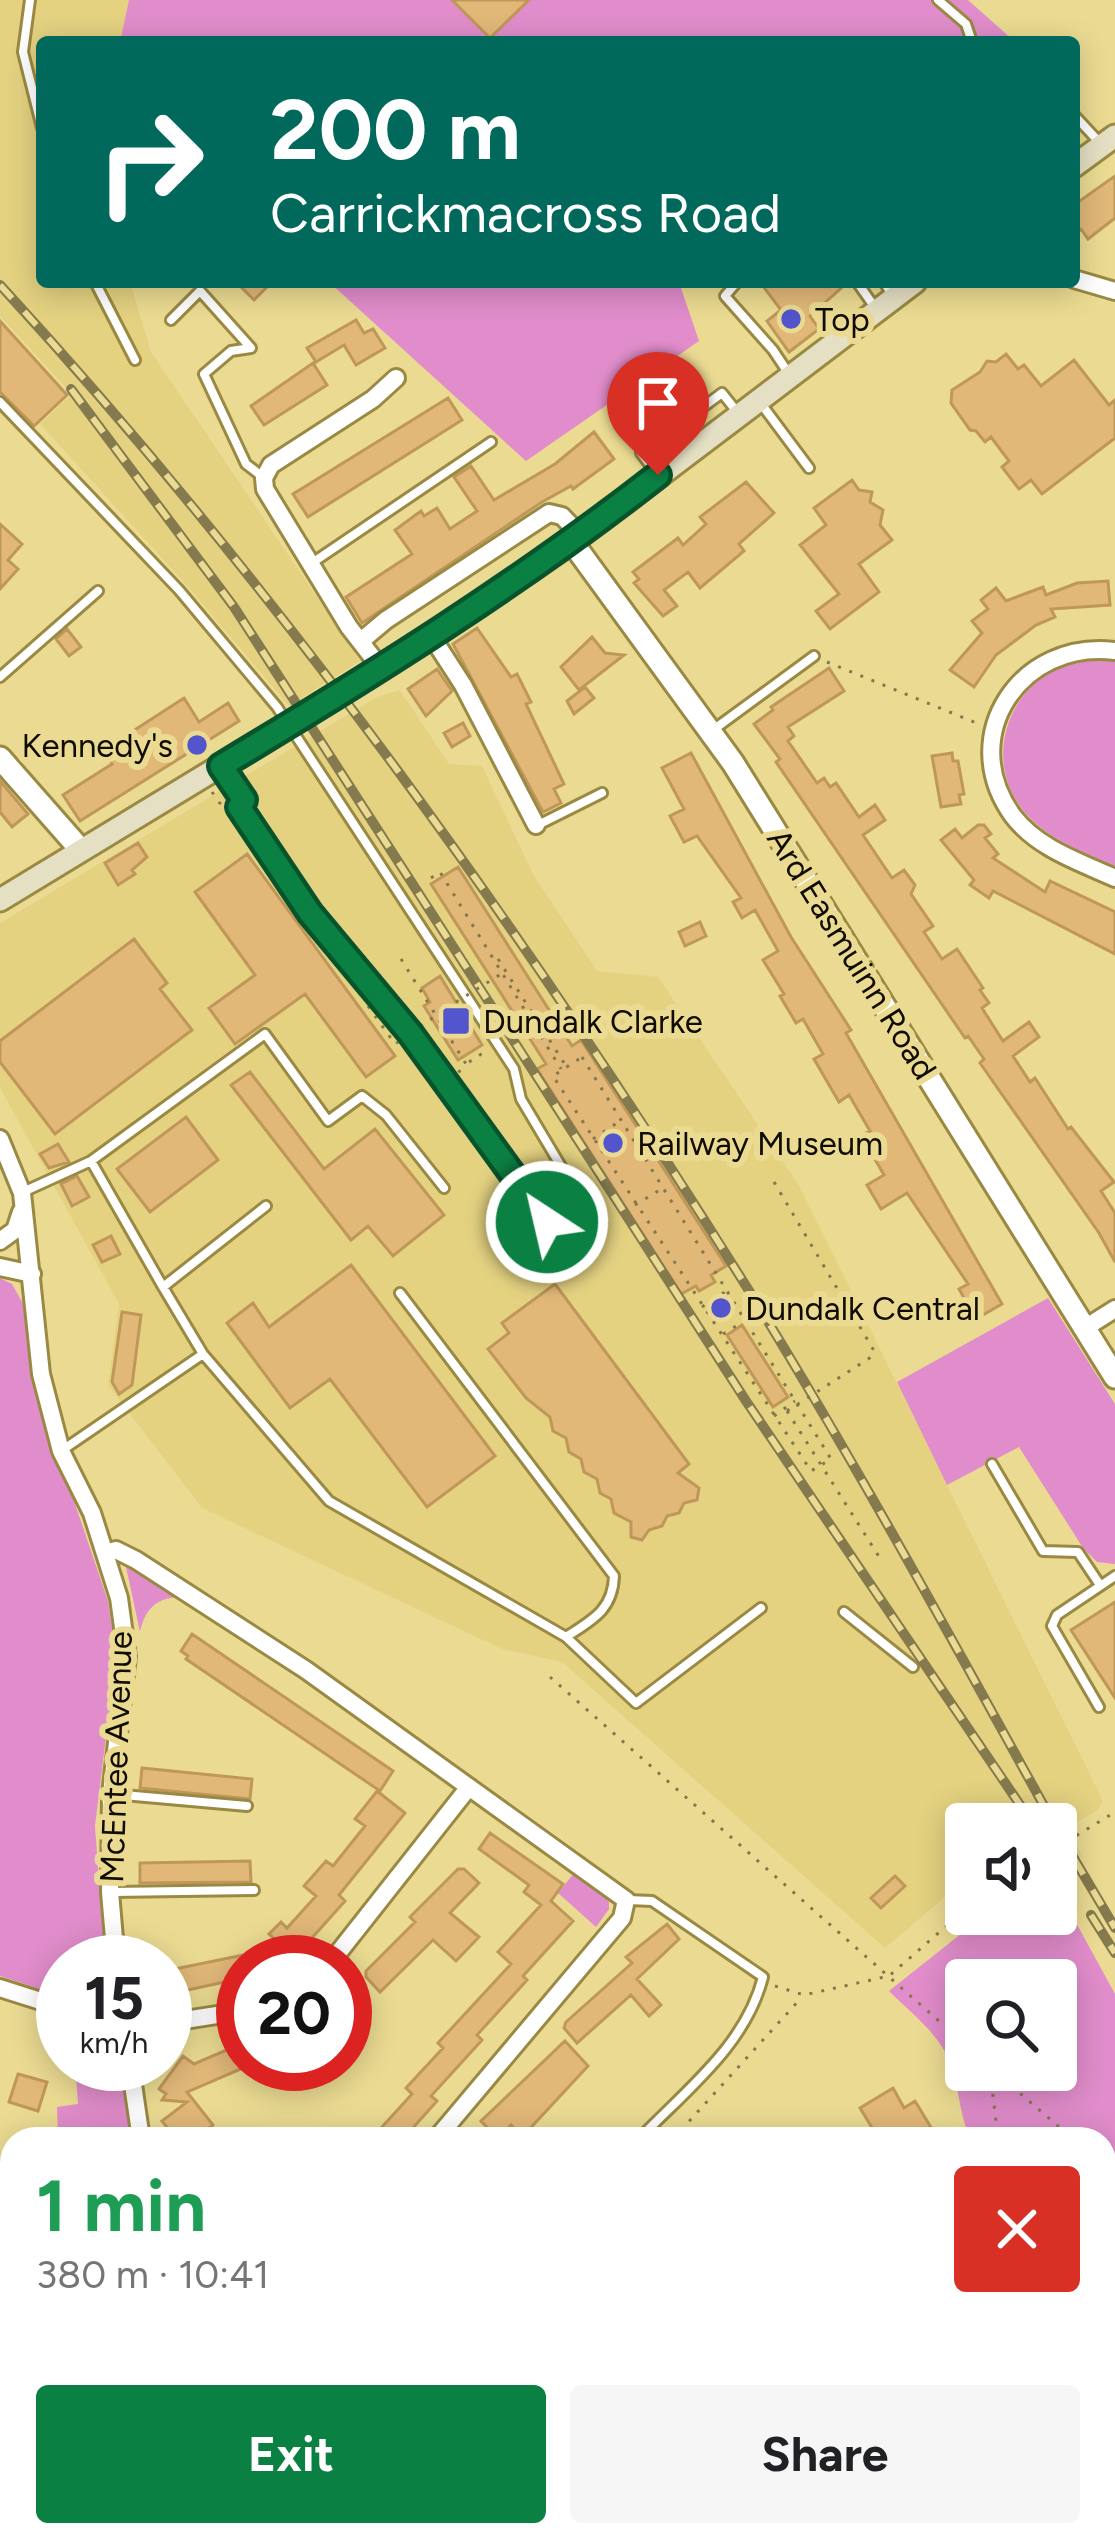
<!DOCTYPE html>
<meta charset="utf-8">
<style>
body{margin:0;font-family:Figtree,sans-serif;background:#f6f6f6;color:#202124;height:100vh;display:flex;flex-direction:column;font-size:45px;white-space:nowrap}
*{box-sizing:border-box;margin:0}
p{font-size:39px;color:#757577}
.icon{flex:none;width:66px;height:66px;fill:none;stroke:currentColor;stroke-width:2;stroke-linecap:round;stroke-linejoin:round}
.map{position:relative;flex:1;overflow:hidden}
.sheet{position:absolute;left:0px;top:2127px;width:1116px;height:420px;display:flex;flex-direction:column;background:#fff;border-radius:36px 36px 0 0;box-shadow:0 6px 30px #0003}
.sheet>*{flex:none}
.top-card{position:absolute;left:36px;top:36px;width:1044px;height:252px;border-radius:12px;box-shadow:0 6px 30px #0003;background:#00695c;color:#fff;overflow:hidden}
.fabs{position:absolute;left:945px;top:1803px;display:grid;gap:24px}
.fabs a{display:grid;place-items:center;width:132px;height:132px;border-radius:12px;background:#fff;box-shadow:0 6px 30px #0003;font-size:60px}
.speed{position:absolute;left:36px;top:1935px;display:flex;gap:24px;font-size:60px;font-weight:700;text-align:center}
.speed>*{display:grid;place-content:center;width:156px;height:156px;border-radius:50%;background:#fff;box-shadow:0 6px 30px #0003;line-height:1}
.speed small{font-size:30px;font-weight:400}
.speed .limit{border:18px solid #d22;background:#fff;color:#111}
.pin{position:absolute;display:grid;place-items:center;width:102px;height:102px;color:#fff;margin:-123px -51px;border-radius:50% 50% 50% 0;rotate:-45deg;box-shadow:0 0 12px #0007}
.pin .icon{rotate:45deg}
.me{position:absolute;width:132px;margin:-66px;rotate:325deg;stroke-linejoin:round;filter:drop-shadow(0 0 9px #0008)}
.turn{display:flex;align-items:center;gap:42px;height:252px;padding:0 36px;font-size:54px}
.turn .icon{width:156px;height:156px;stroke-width:2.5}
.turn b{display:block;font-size:84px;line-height:102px}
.round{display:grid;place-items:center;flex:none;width:126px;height:126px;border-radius:12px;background:#f6f6f6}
.overview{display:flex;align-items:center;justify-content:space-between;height:204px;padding:0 36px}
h1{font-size:72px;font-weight:700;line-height:90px;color:#1e9e55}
.button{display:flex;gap:24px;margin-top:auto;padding:24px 36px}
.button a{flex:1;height:138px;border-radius:12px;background:#0b8043;color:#fff;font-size:48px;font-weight:700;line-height:138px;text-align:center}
.button a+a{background:#f6f6f6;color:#202124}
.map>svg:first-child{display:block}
.built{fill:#e4d281}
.green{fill:#e18dcb;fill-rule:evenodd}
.building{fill:#e2b879;stroke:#bf9759;stroke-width:3}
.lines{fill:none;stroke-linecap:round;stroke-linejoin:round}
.service-casing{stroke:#998942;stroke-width:14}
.minor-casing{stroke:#998942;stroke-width:22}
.tertiary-casing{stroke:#998942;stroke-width:27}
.secondary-casing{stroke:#998942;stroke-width:27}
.path{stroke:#83784d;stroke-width:3;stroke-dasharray:3 9;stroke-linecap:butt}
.service{stroke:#fff;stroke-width:8}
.minor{stroke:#fff;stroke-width:16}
.tertiary{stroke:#fff;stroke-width:21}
.secondary{stroke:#e5dfc3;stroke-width:21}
.rail-casing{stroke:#857a4e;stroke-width:10}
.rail{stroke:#ebdb92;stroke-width:6;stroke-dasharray:18;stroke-linecap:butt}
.secondary-bridge-casing{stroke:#998942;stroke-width:27;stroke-linecap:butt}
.path-bridge{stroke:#83784d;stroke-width:3;stroke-dasharray:3 9;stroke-linecap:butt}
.secondary-bridge{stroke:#e5dfc3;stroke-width:21}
.route-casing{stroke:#07532c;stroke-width:30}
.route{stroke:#0b8043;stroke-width:21}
.poi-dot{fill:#5255cb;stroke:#ebdb92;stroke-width:4.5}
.labels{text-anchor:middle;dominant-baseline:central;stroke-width:12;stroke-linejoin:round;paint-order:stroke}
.poi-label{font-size:33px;fill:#110c00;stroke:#ebdb92;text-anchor:start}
.street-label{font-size:33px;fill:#110c00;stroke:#ebdb92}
</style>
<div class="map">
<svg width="1115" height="2547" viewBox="0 0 1115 2547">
<rect width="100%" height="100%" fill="#ebdb92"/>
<!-- built -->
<path class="built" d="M0 0H129L120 42H42V282H130L151 352 360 661 289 706 183 581 40 424 72 394 0 316Z
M400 690 449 764 482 766 534 876 597 971 658 977 800 1187 1103 1801 1098 1810 1067 1828 1082 1856 1056 1874V1824H966V1879L885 1948 562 1662 502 1649 202 1508 108 1385 119 1304 0 1088V923L377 697Z"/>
<!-- green -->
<path class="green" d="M129 0H968L1013 40 120 42Z
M329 282H684L680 285 699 341 526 461Z
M1115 658V867C1080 850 1037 836 1016 800 985 749 1013 682 1069 663 1082 658 1101 659 1115 658Z
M0 1278 12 1284 25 1307 36 1389 108 1601 116 1656 95 1826 105 1962H63V1997L0 1976Z
M1048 1298 1115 1404V1564L1097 1562 1083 1548 1019 1447 947 1485 897 1382Z
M130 1563 179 1597C155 1598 145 1610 140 1632L126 1567Z
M575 1872 609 1901V1909L596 1927 558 1893Z
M1056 1886 1115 1994V2547H972L971 2535H1104V2139H971C957 2112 960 2075 942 2047 930 2027 906 2008 889 1991L986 1914H1056ZM966 1980H1056V2070H966Z
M75 2064H121L132 2139H58L57 2107 78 2104Z
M59 2535H112L109 2547H56Z"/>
<!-- building -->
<path class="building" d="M452 0H529L490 38Z
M1115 176V218L1088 239 1081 229 1074 234V205Z
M236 282H272L254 300Z
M760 282H848L810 316 819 329 789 352 767 321 781 310Z
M356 320 364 333 373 329 385 348 356 365 344 345 316 362 307 348Z
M0 321 67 395 34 426 0 392Z
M1006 354 1018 369 1024 365 1041 386 1074 360 1109 405 1115 400V438L1042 494 1031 480 1019 489 1002 467 1009 461 991 437 985 442 976 431 970 430 951 403 952 390 980 372 987 361 996 362Z
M681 362 700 389 689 396 695 403 649 437 664 424 649 397 662 388 657 379Z
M313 363 327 385 264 425 251 406Z
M448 398 462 420 308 517 293 494Z
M594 432 614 459 573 489 571 486 542 502 362 623 346 597 412 554 395 530 421 511 424 516 437 508 450 529 477 511 454 477 471 466 494 500 555 464Z
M852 480 859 490 872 492 870 502 883 510 880 525 892 540 859 564 879 592 830 629 816 611 839 594 800 545 826 525 814 508Z
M746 482 774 513 739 544 744 551 700 588 688 572 664 590 677 606 663 616 634 583 639 579 633 572 678 538 683 545 706 524 700 517Z
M0 524 22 544 8 560 18 569 0 589Z
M1108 581 1110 605 1051 609 1055 617 1036 625 996 655 974 687 950 670 982 633 972 621 988 609 981 600 996 588 1006 601 1043 587 1046 595 1077 583Z
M477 628 511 677 517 674 531 702 526 704 564 784 554 789 561 803 543 812 453 644Z
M67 629 81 647 69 656 56 639Z
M592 637 605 653 624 655 579 690 561 667Z
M829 668 844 691 788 727 794 736 788 741 817 783 824 778 830 787 836 783 859 817 875 805 885 820 863 835 892 878 904 870 915 885 911 894 933 926 924 932 942 959 957 949 983 988 980 990 989 1003 982 1008 1003 1041 1029 1022 1039 1037 1013 1056 1030 1082 1035 1078 1068 1129 1071 1127 1114 1182 1101 1191 1115 1213V1262L1099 1233 980 1063 984 1059 968 1036 965 1038 776 762 780 759 754 724 773 710 771 707Z
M437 669 452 691 426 716 408 689Z
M585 687 594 698 574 714 567 701Z
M184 698 199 722 228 703 239 721 80 821 63 795 112 764 104 752 116 742Z
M463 723 470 736 452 747 444 733Z
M691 753 791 937 851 1030 846 1033 1002 1304 976 1319 959 1289 968 1284 907 1193 881 1209 867 1185 884 1175 861 1135 870 1131 849 1095 839 1102 814 1059 823 1054 803 1019 796 1023 780 996 784 994 763 960 778 951 755 910 742 918 733 902 741 898 697 836 684 842 670 816 684 809 662 768Z
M952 753 953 761H958L964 794 959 795 961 804 941 807 932 756Z
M0 781 28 814 12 827 0 812Z
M978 825H984L991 834 985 838 998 854 993 858 1045 892 1050 881 1115 912V954L993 891 989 898 970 885 974 880 941 840 955 829 962 838Z
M138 843 147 857 132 870 135 874 118 885 105 863Z
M247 854 395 1056 366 1077 305 994 235 1044 209 1008 255 975 195 892Z
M458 867 572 1046 581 1040 726 1266 711 1275 715 1282 699 1291 696 1286 681 1294 537 1069 546 1064 431 884Z
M700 922 706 936 685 946 679 932Z
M134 939 167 983 160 989 192 1030 55 1134 0 1062V1041Z
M440 976 482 1045 458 1060 424 1006 430 1002 422 988Z
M250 1072 324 1169 375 1129 444 1215 393 1256 368 1226 351 1240 231 1085Z
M186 1117 218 1160 150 1212 117 1169Z
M58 1144 69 1162 49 1168 40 1154Z
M77 1176 89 1197 72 1206 61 1184Z
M111 1236 120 1254 102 1262 93 1245Z
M351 1265 495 1456 427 1507 330 1379 290 1408 227 1323 253 1303 269 1327Z
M555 1284 689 1464 678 1473 699 1488 697 1500 684 1503 679 1513 667 1516 662 1526 649 1530 642 1540 631 1537V1522L614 1513 611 1499 600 1493 597 1479 584 1472 581 1459 569 1452 566 1438 553 1431 550 1417 526 1398 488 1349 509 1333 502 1323Z
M122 1312 141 1315 132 1385 119 1394 112 1382Z
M742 1325 788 1397 773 1407 727 1335Z
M1115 1602V1698L1071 1630Z
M192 1634 393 1771 380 1791 186 1659 188 1656 181 1651Z
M142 1768 252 1779 250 1799 140 1788Z
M377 1791 405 1813 339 1895 345 1901 295 1957 269 1934 281 1922 287 1928 316 1896 304 1886 326 1861 333 1866 365 1826 355 1819Z
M490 1833 563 1884 551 1901 573 1921 523 1976 527 1980 477 2035 482 2040 431 2096 437 2101 403 2139H371L412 2094 406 2088 443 2048 438 2043 511 1964 498 1952 541 1905 524 1892 529 1885 479 1849Z
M250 1861 251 1882 140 1883V1863Z
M458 1869H464L479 1883 450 1913 479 1937 456 1961 433 1940 380 1992 366 1977V1971L415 1922 410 1917Z
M895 1876 905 1886 881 1908 871 1898Z
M667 1924 679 1939 637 1979 661 2005 649 2016 631 1995 577 2043 564 2028 566 2022 632 1963 626 1957Z
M243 1955V1978L165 1995V1971Z
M565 2041 588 2066 522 2137 511 2125 497 2138 481 2121Z
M243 2043V2068L187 2092 213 2125 195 2139H176L162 2121 187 2102 162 2100 166 2094 159 2089 183 2056 194 2064Z
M18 2074 47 2082 38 2111 9 2102Z
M893 2088 904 2108 915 2101 938 2139H879L860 2108Z"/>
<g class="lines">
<defs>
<path id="service" d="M30 0 23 52 42 128
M938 0 966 24 972 42
M1074 115 1101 144
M95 282 135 360
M737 282 725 296 773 350 789 374
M857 282 876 309
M884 282 893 296
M171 320 200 291 251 348 231 351 204 374 246 464 263 477
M759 401 809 468
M0 402 179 590 277 707 514 1069 521 1099 581 1200 547 1222 410 1033 310 913 239 807 244 800 222 767
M657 474 641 453 722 393 738 413
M312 563 491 442
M0 677 98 591
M713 730 814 656
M538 825 602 793
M23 1192 91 1161
M266 1206 163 1287 91 1161 265 1034 328 1121 362 1096 386 1115 444 1188
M541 1211 576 1190
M163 1287 203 1354 329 1501 566 1637C592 1620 613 1610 614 1576L400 1293
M61 1451 203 1354
M992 1464 1043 1551 1078 1552 1100 1585
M844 1612 913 1667
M566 1637 636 1703 761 1608
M1099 1707 1052 1626 1057 1615 1115 1576
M112 1794 247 1806
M112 1892 254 1890
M628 1900 652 1901 763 1977C746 2045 686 2090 639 2139"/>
<path id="minor" d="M1074 279 1115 291
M432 637 463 685 536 825
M361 641 386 620 549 513 562 516 581 536
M1115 651C1021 639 955 736 1013 816 1037 848 1080 862 1115 878
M380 667 349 627 265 489 264 478 271 465 373 399 396 378
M0 1139 22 1193 41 1374 61 1451 92 1513 119 1598 127 1657 111 1794 110 1892 116 1962
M0 1241 15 1230 21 1212
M0 1267 32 1274
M1085 1328 1115 1309
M105 1553 116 1550 136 1560 306 1670 626 1900 622 1918 436 2139
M331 1962 469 1787
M0 1988 63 2008
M165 2023 243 2011
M130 2064 141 2139
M0 2456 12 2460
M192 2535 211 2547
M761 2535 772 2547
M884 2535 886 2547
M45 2547 47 2535
M121 2547 124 2535"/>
<path id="tertiary" d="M572 542 733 763 1115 1377
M0 758 80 849"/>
<path id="secondary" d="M1074 166 1115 136
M343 690 432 637 572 542 915 282
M0 900 260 742"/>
</defs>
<!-- service casing -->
<use href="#service" class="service-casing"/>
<!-- minor casing -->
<use href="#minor" class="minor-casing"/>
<!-- tertiary casing -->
<use href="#tertiary" class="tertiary-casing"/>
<!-- secondary casing -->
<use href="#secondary" class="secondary-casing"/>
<!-- path -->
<path class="path" d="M827 662 979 724
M212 792 224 809
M431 878 440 872 561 1069
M401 959 466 1064 458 1073
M498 959 566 1066
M368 1006 395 1044 398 1042
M420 1026 436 1016
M582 1057 831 1459 811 1471 553 1076Z
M469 1062 486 1051
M593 1139 620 1121
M774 1182 876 1354
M635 1205 663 1188
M702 1307 728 1290
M723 1334 746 1320
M787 1411 883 1563
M774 1416 795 1401
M550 1677 966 2045
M1056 1848 1115 1812
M775 1986 804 1995 889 1976 966 1909
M990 2070 998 2139
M993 2070 1073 2139
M673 2139 802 1997
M1104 2166 1115 2176
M442 2547 454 2535
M1013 2547 1014 2535
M1100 2547 1115 2530"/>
<!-- service -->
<use href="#service" class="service"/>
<!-- minor -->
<use href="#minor" class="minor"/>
<!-- tertiary -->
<use href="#tertiary" class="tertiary"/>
<!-- secondary -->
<use href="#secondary" class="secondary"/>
<defs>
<path id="rail" d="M0 285C285 595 533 944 756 1302 861 1472 957 1649 1054 1824
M71 389 234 607 746 1401 1033 1824
M1056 1828 1115 1928
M1091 1915 1115 1953"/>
</defs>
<!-- rail casing -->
<use href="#rail" class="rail-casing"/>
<!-- rail -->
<use href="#rail" class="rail"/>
<defs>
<path id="secondary-bridge" d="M260 742 343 690"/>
</defs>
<!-- secondary-bridge casing -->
<use href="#secondary-bridge" class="secondary-bridge-casing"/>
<!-- path-bridge -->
<path class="path-bridge" d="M456 1002 506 971
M787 1411 876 1354"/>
<!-- secondary-bridge -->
<use href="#secondary-bridge" class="secondary-bridge"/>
</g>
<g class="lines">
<defs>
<path id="route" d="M547 1222 410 1033 310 913 239 807 244 800 221 766C371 676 520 583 658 475"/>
</defs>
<!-- route casing -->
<use href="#route" class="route-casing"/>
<!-- route -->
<use href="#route" class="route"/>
</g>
<!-- markers -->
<g class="poi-dot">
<circle cx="791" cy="319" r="12"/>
<circle cx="197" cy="745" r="12"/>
<rect x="441" y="1006" width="30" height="30" rx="6"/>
<circle cx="613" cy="1143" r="12"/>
<circle cx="721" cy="1308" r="12"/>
</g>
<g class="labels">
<!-- poi labels -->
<g class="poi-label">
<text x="815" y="319">Top</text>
<text x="173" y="745" text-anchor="end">Kennedy's</text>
<text x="483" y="1021">Dundalk Clarke</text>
<text x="637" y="1143">Railway Museum</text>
<text x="745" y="1308">Dundalk Central</text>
</g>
<!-- street labels -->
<g class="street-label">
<text transform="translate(852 954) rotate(58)">Ard Easmuinn Road</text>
<text transform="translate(116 1757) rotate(-88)">McEntee Avenue</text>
</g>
</g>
</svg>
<div class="fabs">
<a><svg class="icon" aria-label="sound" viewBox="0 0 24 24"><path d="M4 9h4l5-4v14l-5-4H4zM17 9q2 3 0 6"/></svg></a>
<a><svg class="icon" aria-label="search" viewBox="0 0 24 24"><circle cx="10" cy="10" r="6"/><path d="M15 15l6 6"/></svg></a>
</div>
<div class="speed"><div>15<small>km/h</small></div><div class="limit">20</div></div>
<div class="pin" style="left:658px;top:475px;background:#d93025"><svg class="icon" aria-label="arrive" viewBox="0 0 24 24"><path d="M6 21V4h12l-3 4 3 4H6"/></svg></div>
<svg class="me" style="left:547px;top:1222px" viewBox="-20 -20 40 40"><circle r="17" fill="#0b8043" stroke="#fff" stroke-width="3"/><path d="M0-11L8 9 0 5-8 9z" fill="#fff"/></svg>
<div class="top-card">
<div class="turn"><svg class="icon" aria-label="right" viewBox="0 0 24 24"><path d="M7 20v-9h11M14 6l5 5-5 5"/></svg><div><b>200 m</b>Carrickmacross Road</div></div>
</div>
<section class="sheet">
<div class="overview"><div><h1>1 min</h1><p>380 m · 10:41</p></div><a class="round" style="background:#d93025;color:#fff"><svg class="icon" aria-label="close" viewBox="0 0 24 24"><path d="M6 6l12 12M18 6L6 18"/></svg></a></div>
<div class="button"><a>Exit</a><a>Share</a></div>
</section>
</div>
